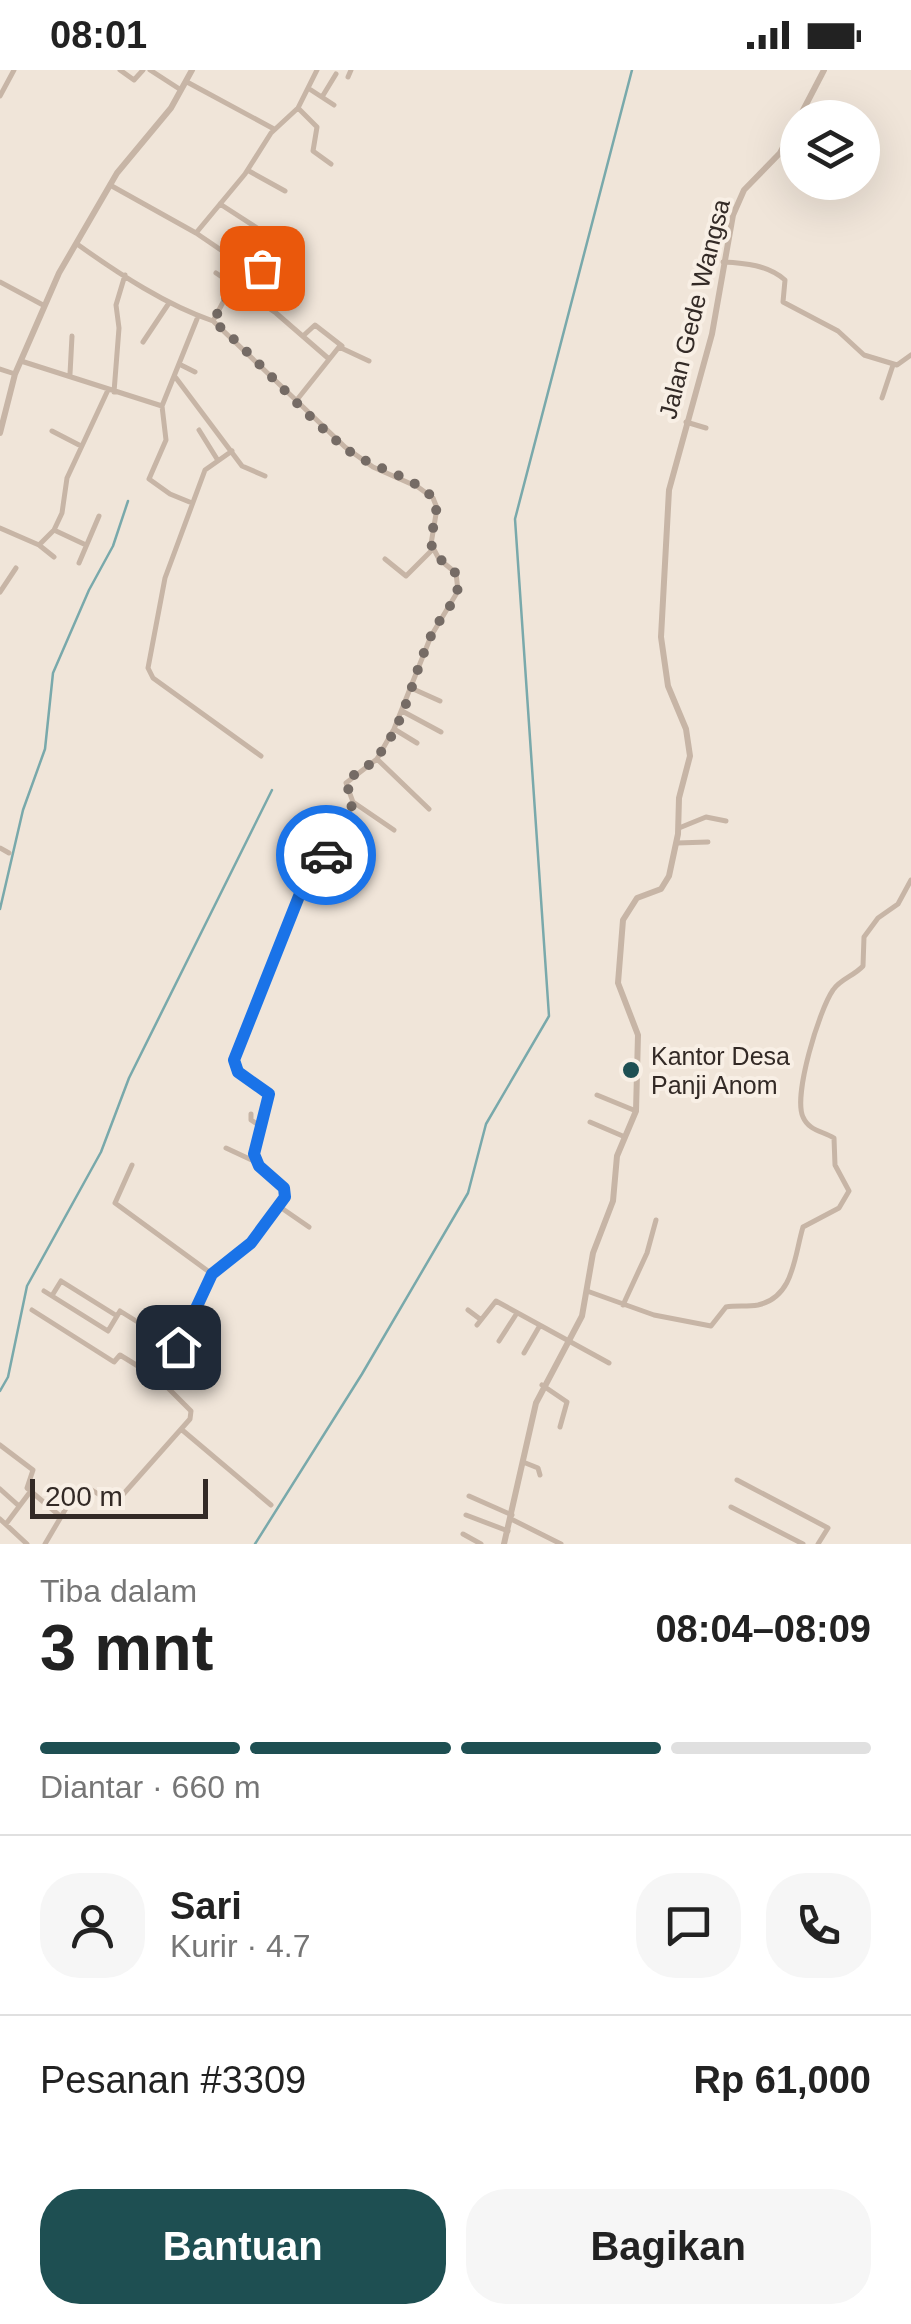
<!DOCTYPE html>
<html lang="id">
<head>
<meta charset="utf-8">
<style>
	:root { --surface:#fff; --page:#f6f6f6; --text:#222; --muted:#767676; --line:#e0e0e0; --accent:#1e4f52 }
	body { margin:0; font-family:Arial,sans-serif; background:var(--page); color:var(--text); height:100vh; display:flex; flex-direction:column; font-size:38px; white-space:nowrap }
	* { box-sizing:border-box; margin:0 }
	p { font-size:32px; color:var(--muted) }
	.icon { flex:none; width:55px; height:55px; fill:none; stroke:currentColor; stroke-width:2; stroke-linecap:round; stroke-linejoin:round }
	.map { position:relative; height:1474px; overflow:hidden }
	.details { display:flex; flex-direction:column; background:var(--surface); flex:1 }
	.details>* { flex:none }
	.tools { position:absolute; left:780px; top:30px; display:grid; gap:20px }
	.tools a { display:grid; place-items:center; width:100px; height:100px; border-radius:50%; background:var(--surface); box-shadow:0 10px 40px #0002; font-size:50px }
	.scale { position:absolute; left:30px; bottom:25px; width:178px; box-sizing:border-box; padding-left:10px; border:5px solid #332a26; border-top:0; font-size:28px; line-height:35px; white-space:nowrap; color:#332a26; -webkit-text-stroke:8px #f8efe5; paint-order:stroke }
	.pin { position:absolute; display:grid; place-items:center; width:85px; height:85px; color:#fff; margin:-42px; border-radius:20px; box-shadow:0 5px 15px #0006 }
	.courier { position:absolute; display:grid; place-items:center; width:100px; height:100px; margin:-50px; border:8px solid #1a73e8; border-radius:50%; background:#fff; color:#222; box-shadow:0 2px 12px #0007 }
	.summary em { font-style:normal; font-weight:700 }
	.summary div { display:flex; flex-direction:column-reverse }
	.summary { display:flex; align-items:center; justify-content:space-between; height:170px; padding:0 40px }
	h1 { font-size:65px; font-weight:700; line-height:75px }
	.bar { display:grid; grid-template-columns:repeat(4,1fr); gap:15px 10px; align-content:center; height:120px; padding:0 40px }
	.bar i { height:12px; border-radius:8px; background:var(--line) }
	.bar .selected { background:var(--accent) }
	.bar p { grid-column:span 4 }
	.line { display:flex; align-items:center; gap:25px; padding:0 40px; border-top:2px solid var(--line) }
	.line div { flex:1 }
	.round { display:grid; place-items:center; flex:none; width:105px; height:105px; border-radius:40px; background:var(--page) }
	.button { display:flex; gap:20px; margin-top:auto; padding:20px 40px }
	.button a { flex:1; height:115px; border-radius:40px; background:var(--accent); color:#fff; font-size:40px; font-weight:700; line-height:115px; text-align:center }
	.button a+a { background:var(--page); color:var(--text) }
	.status { display:flex; justify-content:space-between; align-items:center; height:70px; padding:0 50px; background:var(--surface); direction:ltr }
	.status svg { height:28px; fill:currentColor }
	.map>svg:first-child { display:block }
	.lines { fill:none; stroke-linecap:round; stroke-linejoin:round }
	.stream { stroke:#79a9ab; stroke-width:2.5 }
	.minor { stroke:#c7b5a6; stroke-width:5 }
	.tertiary { stroke:#c7b5a6; stroke-width:6 }
	.done { stroke:#756b65; stroke-width:10; stroke-dasharray:0 18 }
	.route { stroke:#1a73e8; stroke-width:12 }
	.poi-dot { fill:#1e4f52; stroke:#f8efe5; stroke-width:4 }
	.labels { text-anchor:middle; dominant-baseline:central; stroke-width:8; stroke-linejoin:round; paint-order:stroke }
	.street-label { font-size:25px; fill:#332a26; stroke:#f8efe5 }
	.poi-label { font-size:25px; fill:#332a26; stroke:#f8efe5; text-anchor:start }
</style>
</head>
<body>
<div class="status"><b>08:01</b><svg viewBox="0 0 49 12"><path d="M0 12V9h3v3zM5 12V6h3v6zM10 12V3h3v9zM15 12V0h3v12zM26 1h20v11H26zM47 4h2v5h-2z"/></svg></div>
<div class="map">
<svg width="911" height="1474" viewBox="0 0 911 1474">
	<rect width="100%" height="100%" fill="#f0e5d9"/>
	<g class="lines">
		<!-- stream -->
		<path class="stream" d="M 0,839 L 23,740 L 45,679 L 53,603 L 89,520 L 113,476 L 128,431
			M 0,1321 L 8,1307 L 27,1216 L 101,1082 L 129,1008 L 272,720
			M 255,1474 L 362,1304 L 468,1123 L 486,1054 L 549,946 L 515,449 L 632,0"/>
		<!-- minor -->
		<path class="minor" d="M 120,0 L 134,10 L 143,0
			M 150,0 L 181,20
			M 348,7 L 351,0
			M 187,12 L 274,59
			M 311,20 L 334,35
			M 0,26 L 14,0
			M 322,27 L 336,4
			M 298,38 L 317,57 L 313,81 L 331,94
			M 249,101 L 285,121
			M 110,115 L 196,163 L 243,195 L 213,251
			M 220,134 L 274,169
			M 709,157 L 727,168
			M 196,163 L 245,104 L 271,63 L 298,38 L 317,0
			M 723,192 C 745,193 768,195 785,210 L 783,232 L 838,261 L 864,285 L 897,295 L 911,285
			M 244,200 L 255,203 L 267,194 L 272,197
			M 216,203 L 276,243 L 329,289
			M 0,212 L 43,235
			M 303,266 L 315,255 L 342,276
			M 143,272 L 169,233
			M 21,291 L 162,336
			M 181,295 L 195,302
			M 0,299 L 15,304
			M 70,304 L 72,266
			M 176,308 L 242,396 L 265,406
			M 114,322 L 119,258 L 116,235 L 125,205
			M 882,328 L 893,295
			M 296,331 L 339,277 L 369,291
			M 686,352 L 706,358
			M 199,360 L 217,389
			M 52,361 L 81,376
			M 232,381 L 205,400 L 165,508 L 148,598 L 153,608 L 261,686
			M 192,433 L 170,424 L 149,409 L 166,370 L 162,336 L 197,249
			M 0,458 L 39,475 L 54,460 L 62,443 L 67,408 L 108,320
			M 54,460 L 86,475
			M 39,475 L 54,487
			M 385,489 L 406,506 L 433,479
			M 79,493 L 99,446
			M 0,522 L 16,498
			M 411,618 L 440,631
			M 402,641 L 441,662
			M 394,659 L 417,673
			M 377,689 L 429,739
			M 353,732 L 394,760
			M 679,758 L 706,747 L 726,751
			M 677,773 L 708,772
			M 0,778 L 9,783
			M 597,1025 L 636,1041
			M 251,1044 L 251,1050 L 260,1056
			M 590,1052 L 625,1067
			M 226,1078 L 256,1092
			M 132,1095 L 115,1133 L 212,1204
			M 280,1137 L 309,1157
			M 44,1221 L 108,1261 L 120,1241 L 178,1277
			M 587,1221 L 654,1245 L 711,1256 L 726,1237 C 736,1235 747,1237 758,1235 C 794,1227 794,1187 803,1157 L 839,1138 L 849,1121 L 835,1095 L 834,1068 C 823,1061 809,1061 803,1047 C 793,1026 819,940 833,920 C 840,909 854,906 863,896 L 864,867 L 878,848 L 898,834 L 911,810
			M 53,1224 L 61,1211 L 117,1246
			M 623,1235 L 647,1183 L 656,1150
			M 32,1240 L 114,1292 L 120,1285 L 159,1309
			M 468,1240 L 480,1249
			M 477,1255 L 496,1231 L 609,1293
			M 499,1271 L 517,1243
			M 143,1274 L 166,1295
			M 524,1283 L 539,1257
			M 542,1315 L 567,1332 L 560,1357
			M 181,1359 L 271,1435
			M 0,1375 L 33,1400 L 27,1418 L 60,1446
			M 523,1392 L 538,1398 L 540,1405
			M 737,1410 L 828,1458 L 818,1474
			M 0,1419 L 19,1436
			M 469,1426 L 512,1445
			M 731,1437 L 803,1474
			M 466,1445 L 508,1461
			M 0,1449 L 27,1474
			M 511,1449 L 561,1474
			M 6,1454 L 30,1422
			M 463,1464 L 481,1474
			M 45,1474 L 78,1418 L 87,1417 L 111,1432 L 119,1429 L 190,1349 L 191,1341 L 160,1310 L 212,1204 L 257,1167 L 285,1127 L 284,1118 L 259,1096 L 253,1084 L 269,1024 L 238,1002 L 236,985 L 307,806 L 341,767 L 353,732 L 346,713 L 377,689 L 394,659 L 431,566 L 458,521 L 456,503 L 439,489 L 431,474 L 437,438 L 433,428 L 418,417 L 373,397 L 345,377 L 213,251 C 166,235 119,204 77,174"/>
		<!-- tertiary -->
		<path class="tertiary" d="M 799,48 L 824,0
			M 0,363 L 15,304 L 59,203 L 117,103 L 171,38 L 192,0
			M 504,1474 L 536,1333 L 582,1246 L 593,1183 L 613,1131 L 617,1086 L 636,1041 L 638,965 L 618,913 L 623,850 L 637,828 L 661,819 L 669,806 L 678,764 L 679,728 L 690,686 L 686,659 L 668,616 L 661,567 L 669,420 L 712,264 L 733,145 L 744,120 L 780,83 L 798,50"/>
	</g>
	<g class="lines">
		<!-- done -->
		<path class="done" d="M 262,198 L 256,203 L 243,200 L 213,251 C 260,290 298,339 345,378 C 370,398 411,405 431,426 C 444,439 428,460 432,477 C 436,493 456,494 458,511 C 460,528 443,544 435,558 C 413,599 407,655 375,689 C 367,699 354,702 346,713 L 353,732 L 341,767 L 326,785"/>
		<!-- route -->
		<path class="route" d="M 178,1277 L 212,1204 L 251,1173 L 285,1127 L 284,1118 L 259,1096 L 254,1084 L 269,1024 L 238,1002 L 234,990 L 307,806 L 326,785"/>
	</g>
	<!-- markers -->
	<circle class="poi-dot" cx="631" cy="1000" r="10"/>
	<g class="labels">
		<!-- street labels -->
		<g class="street-label">
			<text transform="translate(694 239) rotate(-76)">Jalan Gede Wangsa</text>
		</g>
		<!-- poi labels -->
		<g class="poi-label">
			<text x="651" y="986">Kantor Desa<tspan x="651" dy="29">Panji Anom</tspan></text>
		</g>
	</g>
</svg>
<div class="tools">
<a><svg class="icon" aria-label="layers" viewBox="0 0 24 24"><path d="M12 4l9 5-9 5-9-5zM3 14l9 5 9-5"/></svg></a>
</div>
<div class="scale">200 m</div>
<div class="pin" style="left:262px;top:198px;background:#ea580c"><svg class="icon" aria-label="bag" viewBox="0 0 24 24"><path d="M5 8h14l-1 12H6zM9 8a3 3 0 0 1 6 0"/></svg></div>
<div class="pin" style="left:178px;top:1277px;background:#1f2937"><svg class="icon" aria-label="home" viewBox="0 0 24 24"><path d="M3 11l9-7 9 7M6 9v11h12V9"/></svg></div>
<div class="courier" style="left:326px;top:785px"><svg class="icon" aria-label="car" viewBox="0 0 24 24"><path d="M5 17H2v-5l4-1 3-4h7l3 4 3 1v5h-3M9 17h6M6 11h13"/><circle cx="7" cy="17" r="2"/><circle cx="17" cy="17" r="2"/></svg></div>
</div>
<section class="details">
<div class="summary"><div><h1>3 mnt</h1><p>Tiba dalam</p></div><em>08:04–08:09</em></div>
<div class="bar"><i class="selected"></i><i class="selected"></i><i class="selected"></i><i></i><p>Diantar · 660 m</p></div>
<div class="line" style="height:180px"><a class="round"><svg class="icon" aria-label="person" viewBox="0 0 24 24"><circle cx="12" cy="8" r="4"/><path d="M4 21q1-7 8-7t8 7"/></svg></a><div><b>Sari</b><p>Kurir · 4.7</p></div><a class="round"><svg class="icon" aria-label="chat" viewBox="0 0 24 24"><path d="M4 5h16v11H9l-5 4z"/></svg></a><a class="round"><svg class="icon" aria-label="phone" viewBox="0 0 24 24"><path d="M5 4h4l2 5-3 2q2 4 5 5l2-3 5 2v4C11 20 4 13 5 4z"/></svg></a></div>
<div class="line" style="height:130px"><div>Pesanan #3309</div><b>Rp 61,000</b></div>
<div class="button"><a>Bantuan</a><a>Bagikan</a></div>
</section>
</body>
</html>
